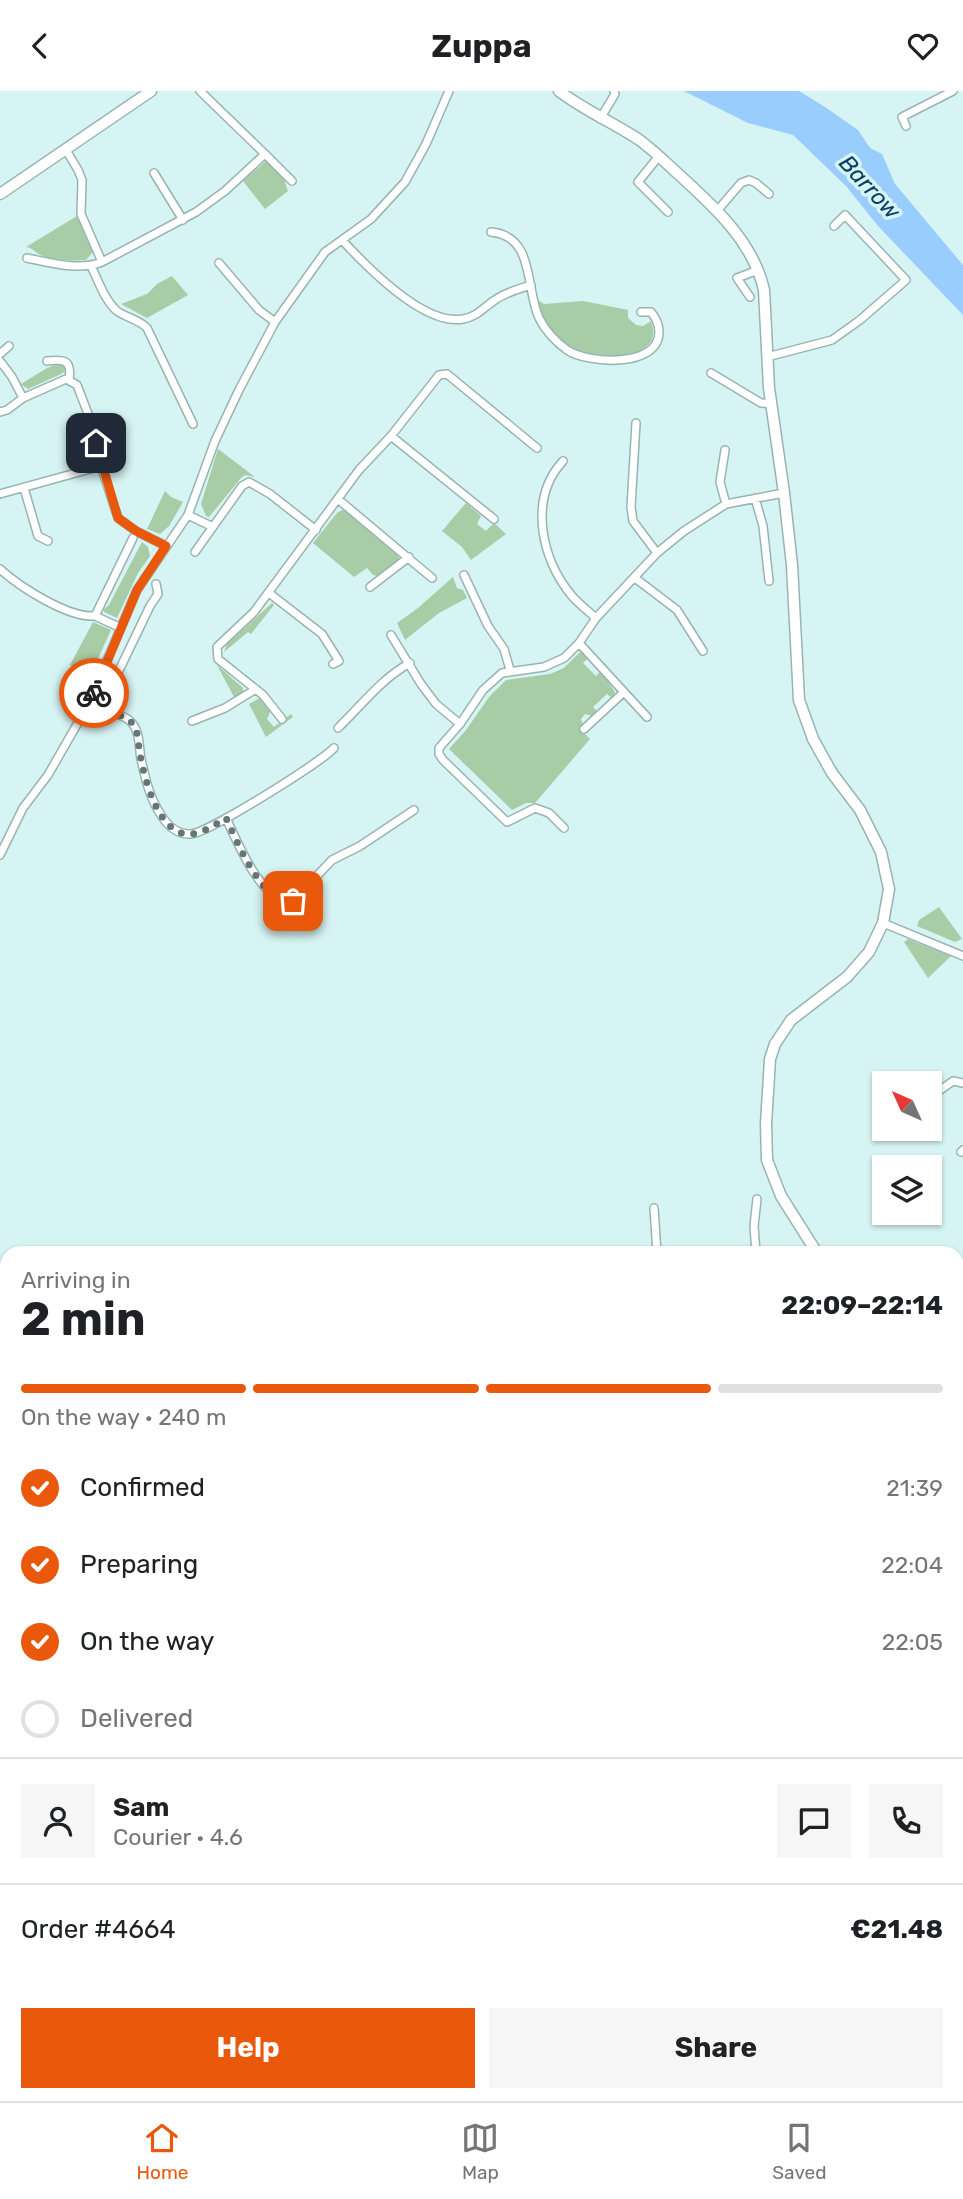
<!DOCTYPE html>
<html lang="en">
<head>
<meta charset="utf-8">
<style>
	:root { --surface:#fff; --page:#f6f6f6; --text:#202124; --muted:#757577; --line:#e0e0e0; --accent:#ea580c }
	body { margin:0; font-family:Rubik,sans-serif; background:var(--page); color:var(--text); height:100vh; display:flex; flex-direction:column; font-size:26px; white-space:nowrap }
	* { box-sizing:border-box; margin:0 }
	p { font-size:23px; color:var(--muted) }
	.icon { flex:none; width:38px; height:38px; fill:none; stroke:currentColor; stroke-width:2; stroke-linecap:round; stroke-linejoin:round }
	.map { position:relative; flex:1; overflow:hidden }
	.panel { position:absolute; left:0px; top:1155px; width:964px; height:856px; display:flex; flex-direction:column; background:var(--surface); border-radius:21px 21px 0 0; box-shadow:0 2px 5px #0004 }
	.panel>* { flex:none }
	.needle { width:46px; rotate:315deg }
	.tools { position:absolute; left:872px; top:980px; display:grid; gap:14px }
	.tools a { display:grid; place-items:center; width:70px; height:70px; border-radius:0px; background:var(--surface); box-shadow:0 2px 5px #0004; font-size:35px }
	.pin { position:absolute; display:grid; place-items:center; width:60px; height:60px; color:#fff; margin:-30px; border-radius:14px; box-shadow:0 4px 10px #0006 }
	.courier { position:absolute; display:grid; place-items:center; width:70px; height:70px; margin:-35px; border:5px solid #ea580c; border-radius:50%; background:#fff; color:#222; box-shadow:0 2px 9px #0007 }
	.overview em { font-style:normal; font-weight:700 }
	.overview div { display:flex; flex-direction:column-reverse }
	.overview { display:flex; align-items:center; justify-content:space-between; height:119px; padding:0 21px }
	h1 { font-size:46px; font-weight:700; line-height:52px }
	.bar { display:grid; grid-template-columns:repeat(4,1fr); gap:10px 7px; align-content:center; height:84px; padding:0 21px }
	.bar i { height:9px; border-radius:5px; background:var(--line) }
	.bar .on { background:var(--accent) }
	.bar p { grid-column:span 4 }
	.line { display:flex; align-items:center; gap:18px; padding:0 21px; border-top:2px solid var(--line) }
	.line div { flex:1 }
	.round { display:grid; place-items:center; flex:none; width:74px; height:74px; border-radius:0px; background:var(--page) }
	ol { padding:0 21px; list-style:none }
	li { display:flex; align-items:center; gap:21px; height:77px }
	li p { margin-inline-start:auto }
	li .icon { padding:7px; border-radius:50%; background:var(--accent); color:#fff; stroke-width:4 }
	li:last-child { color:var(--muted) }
	li i { width:38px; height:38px; border:4px solid var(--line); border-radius:50% }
	.action { display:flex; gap:14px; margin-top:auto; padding:14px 21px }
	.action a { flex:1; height:80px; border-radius:0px; background:var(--accent); color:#fff; font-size:28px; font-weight:700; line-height:80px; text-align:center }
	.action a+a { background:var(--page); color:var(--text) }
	header { display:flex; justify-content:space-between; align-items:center; height:91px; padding:0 21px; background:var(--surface); font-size:32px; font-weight:700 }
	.tabs { display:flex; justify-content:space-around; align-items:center; height:98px; border-top:2px solid var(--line); background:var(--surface); font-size:19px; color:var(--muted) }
	.tabs a { display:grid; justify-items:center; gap:4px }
	.tabs .on { color:var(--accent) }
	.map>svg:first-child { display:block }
	.green { fill:#a8cca5 }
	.water { fill:#98cdfd }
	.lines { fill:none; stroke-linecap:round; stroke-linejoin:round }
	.street-casing { stroke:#97b4b3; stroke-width:10 }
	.secondary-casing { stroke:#97b4b3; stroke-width:13 }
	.street { stroke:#fff; stroke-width:7 }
	.secondary { stroke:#fff; stroke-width:10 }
	.done { stroke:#647675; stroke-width:7; stroke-dasharray:0 12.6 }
	.route { stroke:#ea580c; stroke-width:9 }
	.labels { text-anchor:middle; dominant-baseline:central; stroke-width:7; stroke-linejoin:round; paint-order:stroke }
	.water-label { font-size:23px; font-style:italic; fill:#0a3e64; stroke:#d6f4f3 }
</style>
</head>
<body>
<header><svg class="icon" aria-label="back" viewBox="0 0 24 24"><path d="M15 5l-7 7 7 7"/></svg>Zuppa<svg class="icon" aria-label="heart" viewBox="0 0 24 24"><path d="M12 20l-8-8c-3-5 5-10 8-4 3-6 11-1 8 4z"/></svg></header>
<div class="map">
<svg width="963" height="2010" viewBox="0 0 963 2010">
	<rect width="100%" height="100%" fill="#d6f4f3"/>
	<!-- green -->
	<path class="green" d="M 266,70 L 284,88 L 288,100 L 265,118 L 243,90 Z
		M 77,125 L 93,161 L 86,169 C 72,170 53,170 40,164 C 35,161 33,157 26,156 Z
		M 172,185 L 188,204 L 147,227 L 121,213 L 147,203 L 157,193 Z
		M 536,208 L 544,213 L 583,210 L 628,219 L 628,227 L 636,234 L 643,235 L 651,230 C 668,273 587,269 565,253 C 549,242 543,225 536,208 Z
		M 59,273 L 64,275 L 66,279 L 61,283 L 28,298 L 21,293 L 47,277 Z
		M 218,358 L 255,386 L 245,384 L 241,387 L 209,426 L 206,425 L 201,413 Z
		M 165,400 L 171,406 L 183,411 L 169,435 L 160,443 L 147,438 Z
		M 466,412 L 481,425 L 477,433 L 486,440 L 494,432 L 506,443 L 471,469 L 462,456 L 442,440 Z
		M 344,418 L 396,461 L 399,467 L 398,472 L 378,485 L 373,484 L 367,477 L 354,486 L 313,452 L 337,422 Z
		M 142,451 L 148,456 L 150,465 L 138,482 L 117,527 L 104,521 L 104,518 L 109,514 Z
		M 453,486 L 457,497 L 463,499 L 467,507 L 439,522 L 405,549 L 397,532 L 418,517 Z
		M 272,512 L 274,514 L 251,543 L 248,541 L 224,561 L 227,553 Z
		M 93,531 L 111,539 L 90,585 L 70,574 Z
		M 580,561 L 588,567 L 583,572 L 596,585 L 601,580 L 615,601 L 612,607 L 607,603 L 593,616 L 598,621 L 592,625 L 585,623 L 581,628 L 583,634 L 580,638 L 590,648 L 535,712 L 526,712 L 512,719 L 449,658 L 466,639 L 489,606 L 506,589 L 550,583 L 564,577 Z
		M 217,574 L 242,596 L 244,601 L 234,606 Z
		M 260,607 L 271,619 L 267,628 L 274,636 L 291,623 L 293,626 L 266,646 L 249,613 Z
		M 939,816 L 962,848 L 955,851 L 917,835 L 919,829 Z
		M 908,848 L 951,865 L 928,887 L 904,851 Z
		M 0,1202 L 7,1211 L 7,1575 L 0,1584 Z"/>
	<!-- water -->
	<path class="water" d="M 684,0 L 799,0 L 825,16 L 858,39 L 870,57 L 882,63 L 895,93 L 963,174 L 963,224 L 878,135 L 846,95 L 793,44 L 748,32 Z"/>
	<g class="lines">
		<defs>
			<path id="street" d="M 600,28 L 615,3 L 614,0
				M 906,35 L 902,26 L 953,0
				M 66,59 L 78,79 L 82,89 L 81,123 L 102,171 L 196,121 L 225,100 L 265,63 L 200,0
				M 265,63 L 292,90
				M 659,65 L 638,91 L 668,121
				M 154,82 L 183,129
				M 717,120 L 741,92 L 749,89 L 756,92 L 769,103
				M 491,141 C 535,145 525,196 539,227 C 545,239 556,251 567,259 C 588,273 659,277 659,241 C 659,233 656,227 651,221 L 641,221
				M 342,149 C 366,175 424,235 463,228 C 477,226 484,216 495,209 C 506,201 519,198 531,194
				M 27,167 C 52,172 78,180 102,171
				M 219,172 L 259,219 L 275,231
				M 91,175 C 98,189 105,210 117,220 C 127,227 138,228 147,237 L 193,333
				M 750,206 L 737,187 L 758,179
				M 0,263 L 9,255
				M 767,266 L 832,249 L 860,229 L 906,189 L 845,124 L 834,135
				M 0,270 L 12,286 L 23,307
				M 47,270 C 65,268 72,269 69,289
				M 711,282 L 761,312 L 771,313
				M 0,321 L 7,319 L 23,307 L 66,288 L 77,294 L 90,328 L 101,375 L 118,427 L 136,440 L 166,455
				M 636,332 L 631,416 L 633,430 L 657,462
				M 391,345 L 494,428
				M 725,359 L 720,391 L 726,413
				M 563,370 C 528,408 541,468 572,505 C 579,513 588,520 596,527
				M 24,397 L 38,445 L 48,450
				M 0,403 L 101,375
				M 755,407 L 763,435 L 769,490
				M 339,409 L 432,487
				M 188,424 L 213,436
				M 195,461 L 242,395 L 249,391 L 270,403 L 316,439
				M 0,478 C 20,496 68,527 95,525 L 133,447
				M 464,484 L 488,535 L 504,558 L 510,579
				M 635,487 L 677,519 L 703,560
				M 370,496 L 409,466
				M 269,502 L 322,543 L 339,570 L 333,573
				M 95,525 L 121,537
				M 391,544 L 421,593 L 436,613 L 460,633
				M 579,552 L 647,626
				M 87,616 C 100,621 123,621 132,632 C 140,641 139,657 141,668 C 145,686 149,704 158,719 C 165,732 176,744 191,743 C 208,742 320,672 334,657
				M 112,623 L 111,599 L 114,590 L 150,515 L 158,503 L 156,493
				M 282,628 L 263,604 L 218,568 L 217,556 L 254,521 L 359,379 L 391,345 L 439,284 L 447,283 L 537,357
				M 192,630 L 225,617 L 256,598
				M 338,637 C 361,615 382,587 410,572
				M 584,638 L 624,601
				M 226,727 C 237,750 262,814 293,810 L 332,769 L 360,755 L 414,719
				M 564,737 L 549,722 L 535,717 L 507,731 L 443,669 L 439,663 L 439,657 L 460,633 L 483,599 L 502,582 L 544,576 L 564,567 L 579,552 L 596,527 L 657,462 L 684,440 L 726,413 L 784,402
				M 0,764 L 23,717 L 48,684 L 87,616 L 137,499 L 188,424 L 215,350 L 239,299 L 275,231 L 325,161 L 371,128 L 405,91 L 426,53 L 449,0
				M 883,832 L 963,865
				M 929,1007 L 953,990 L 963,992
				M 961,1061 L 963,1059
				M 654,1117 L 657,1162
				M 756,1162 L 754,1135 L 757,1108
				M 342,2010 L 343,2004"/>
			<path id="secondary" d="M 559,0 C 584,19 612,31 638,48 C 651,57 663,69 675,80 C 711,113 753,149 764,199 L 769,297 L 784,402 L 792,474 L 799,609 L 813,648 L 832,682 L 860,719 L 881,761 L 889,798 L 883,832 L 869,861 L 847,886 L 791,929 L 775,953 L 770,968 L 766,1033 L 767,1069 L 781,1105 L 817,1162
				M 0,103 L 151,0
				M 957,1369 L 963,1379"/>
		</defs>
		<!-- street casing -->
		<use href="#street" class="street-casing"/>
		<!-- secondary casing -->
		<use href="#secondary" class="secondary-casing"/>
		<!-- street -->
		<use href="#street" class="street"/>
		<!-- secondary -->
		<use href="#secondary" class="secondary"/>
	</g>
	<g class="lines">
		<!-- done -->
		<path class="done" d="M 94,602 L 87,616 C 100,621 123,621 132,632 C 139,640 138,654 140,663 C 144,687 159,747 192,743 C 203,742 216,733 226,727 C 237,750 262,814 293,810"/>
		<!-- route -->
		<path class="route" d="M 94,602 L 137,499 L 166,455 L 136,440 L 118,427 L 96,352"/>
	</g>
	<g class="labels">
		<!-- water labels -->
		<g class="water-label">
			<text transform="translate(870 96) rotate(47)">Barrow</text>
		</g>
	</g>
</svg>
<div class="tools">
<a><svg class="needle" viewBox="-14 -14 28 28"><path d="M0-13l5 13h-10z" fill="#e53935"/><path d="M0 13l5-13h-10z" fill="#757577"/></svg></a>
<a><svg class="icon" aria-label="layers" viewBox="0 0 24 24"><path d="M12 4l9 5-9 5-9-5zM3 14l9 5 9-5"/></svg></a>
</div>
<div class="pin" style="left:293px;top:810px;background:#ea580c"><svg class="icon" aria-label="bag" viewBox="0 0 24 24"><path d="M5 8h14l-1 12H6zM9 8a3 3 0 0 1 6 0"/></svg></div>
<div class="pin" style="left:96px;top:352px;background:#1f2937"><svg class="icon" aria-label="home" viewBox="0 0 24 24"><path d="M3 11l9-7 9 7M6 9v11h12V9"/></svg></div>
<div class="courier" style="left:94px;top:602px"><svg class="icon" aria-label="bike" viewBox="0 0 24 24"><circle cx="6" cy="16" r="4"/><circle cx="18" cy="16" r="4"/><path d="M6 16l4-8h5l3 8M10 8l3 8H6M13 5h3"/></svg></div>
<section class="panel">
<div class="overview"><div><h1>2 min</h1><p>Arriving in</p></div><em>22:09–22:14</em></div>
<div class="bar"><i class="on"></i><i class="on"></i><i class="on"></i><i></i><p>On the way · 240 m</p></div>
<ol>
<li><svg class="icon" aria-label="check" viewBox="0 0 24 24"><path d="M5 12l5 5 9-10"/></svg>Confirmed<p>21:39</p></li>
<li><svg class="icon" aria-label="check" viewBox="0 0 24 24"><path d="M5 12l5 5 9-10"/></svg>Preparing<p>22:04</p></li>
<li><svg class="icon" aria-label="check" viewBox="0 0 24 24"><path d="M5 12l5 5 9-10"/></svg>On the way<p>22:05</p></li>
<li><i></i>Delivered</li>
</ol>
<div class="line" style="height:126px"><a class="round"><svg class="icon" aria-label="person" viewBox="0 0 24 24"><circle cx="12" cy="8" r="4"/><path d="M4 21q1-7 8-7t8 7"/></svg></a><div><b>Sam</b><p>Courier · 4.6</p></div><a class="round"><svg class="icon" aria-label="chat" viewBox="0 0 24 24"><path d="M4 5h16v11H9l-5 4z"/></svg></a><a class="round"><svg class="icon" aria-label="phone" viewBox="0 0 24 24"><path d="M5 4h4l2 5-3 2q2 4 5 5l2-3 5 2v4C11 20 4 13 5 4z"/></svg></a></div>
<div class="line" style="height:91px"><div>Order #4664</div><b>€21.48</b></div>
<div class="action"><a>Help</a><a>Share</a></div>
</section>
</div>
<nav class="tabs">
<a class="on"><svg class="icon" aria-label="home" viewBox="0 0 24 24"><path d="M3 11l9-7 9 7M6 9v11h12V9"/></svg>Home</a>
<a><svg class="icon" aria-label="map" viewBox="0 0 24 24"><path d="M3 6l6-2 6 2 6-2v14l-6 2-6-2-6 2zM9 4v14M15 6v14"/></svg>Map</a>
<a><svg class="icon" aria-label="saved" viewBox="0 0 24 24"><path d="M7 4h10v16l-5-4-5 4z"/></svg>Saved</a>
</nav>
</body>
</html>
